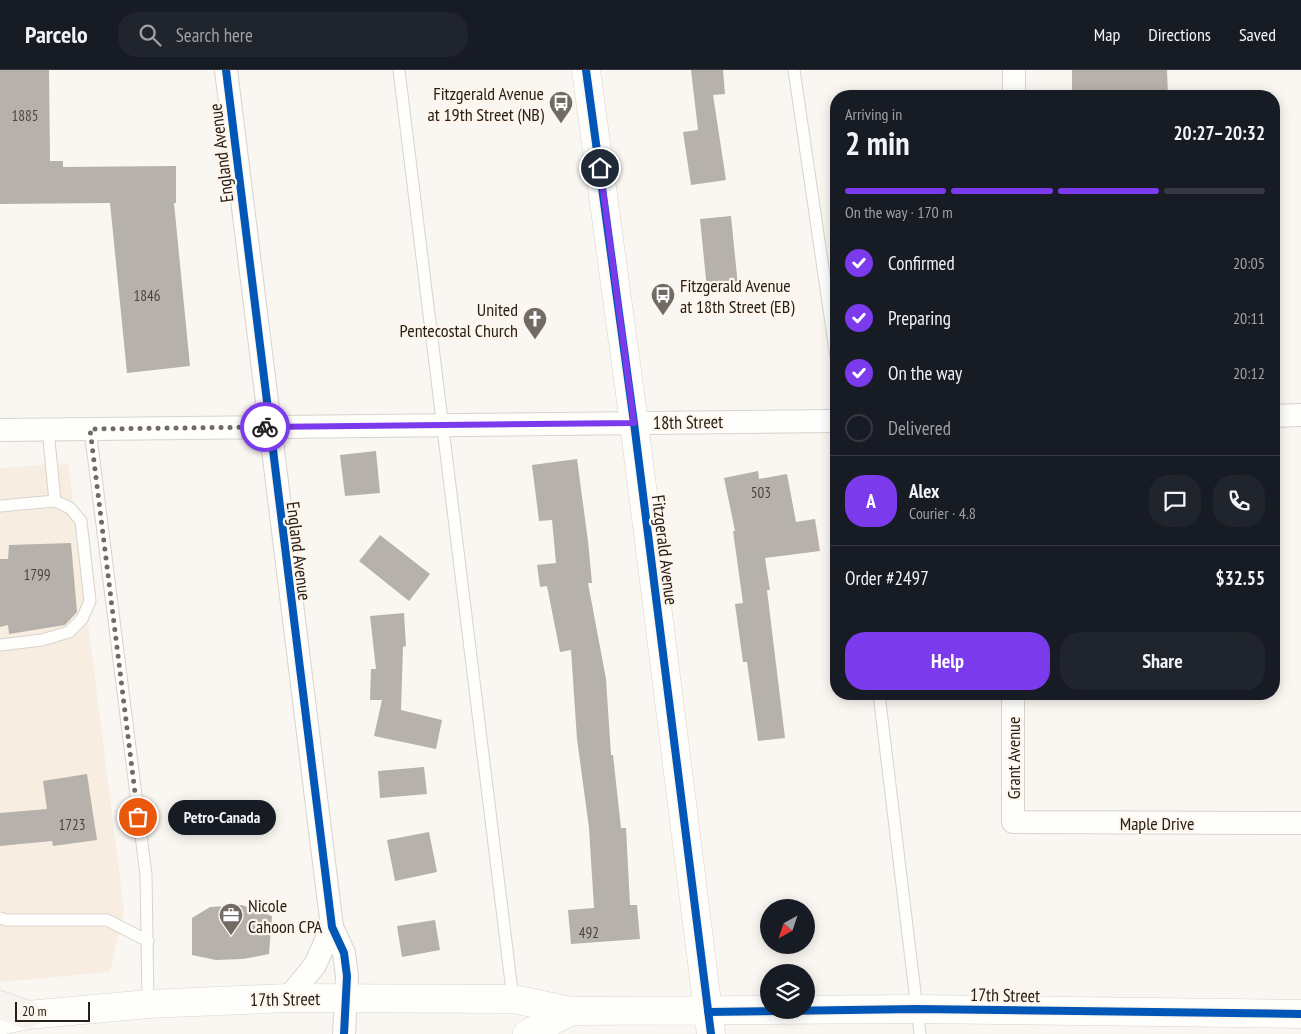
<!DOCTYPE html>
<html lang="en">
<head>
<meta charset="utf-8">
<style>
	:root { --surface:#171b24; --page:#20242c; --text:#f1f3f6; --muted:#9ea1a6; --line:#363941; --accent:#7c3aed }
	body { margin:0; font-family:"PT Sans Narrow",sans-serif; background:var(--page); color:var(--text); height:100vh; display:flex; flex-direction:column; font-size:19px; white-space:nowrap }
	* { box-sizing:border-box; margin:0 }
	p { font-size:16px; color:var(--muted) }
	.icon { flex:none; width:28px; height:28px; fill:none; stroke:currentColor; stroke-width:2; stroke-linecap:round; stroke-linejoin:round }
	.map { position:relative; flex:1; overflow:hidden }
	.side { position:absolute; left:830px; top:20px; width:450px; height:610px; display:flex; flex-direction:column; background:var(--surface); border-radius:20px; box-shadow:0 2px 12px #0003 }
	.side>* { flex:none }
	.needle { width:32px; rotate:220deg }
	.tools { position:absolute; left:760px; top:829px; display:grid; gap:10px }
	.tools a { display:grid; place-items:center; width:55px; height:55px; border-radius:50%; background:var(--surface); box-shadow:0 2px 12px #0003; font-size:25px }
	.scale { position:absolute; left:15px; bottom:12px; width:75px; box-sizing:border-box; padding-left:5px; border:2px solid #272018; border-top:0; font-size:14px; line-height:18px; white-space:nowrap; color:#272018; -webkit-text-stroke:4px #fef6ed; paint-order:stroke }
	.pin { position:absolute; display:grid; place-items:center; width:42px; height:42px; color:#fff; margin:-21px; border:2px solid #fff; border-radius:50%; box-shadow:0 1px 5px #0007 }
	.courier { position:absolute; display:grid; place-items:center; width:50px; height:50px; margin:-25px; border:4px solid #7c3aed; border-radius:50%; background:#fff; color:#222; box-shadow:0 1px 6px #0007 }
	.bubble { position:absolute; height:35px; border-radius:18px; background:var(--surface); box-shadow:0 2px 12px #0003; font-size:16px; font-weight:800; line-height:35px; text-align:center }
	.summary em { font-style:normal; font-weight:800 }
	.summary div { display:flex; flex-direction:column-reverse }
	.summary { display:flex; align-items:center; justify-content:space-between; height:85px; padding:0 15px }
	h1 { font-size:32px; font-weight:800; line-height:38px }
	.bar { display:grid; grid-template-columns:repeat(4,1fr); gap:8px 5px; align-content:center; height:60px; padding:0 15px }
	.bar i { height:6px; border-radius:4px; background:var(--line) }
	.bar .selected { background:var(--accent) }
	.bar p { grid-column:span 4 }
	.line { display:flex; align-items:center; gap:12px; padding:0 15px; border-top:1px solid var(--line) }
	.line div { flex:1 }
	.round { display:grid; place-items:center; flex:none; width:52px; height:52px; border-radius:20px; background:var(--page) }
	ol { padding:0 15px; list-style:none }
	li { display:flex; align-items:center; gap:15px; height:55px }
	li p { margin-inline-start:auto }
	li .icon { padding:5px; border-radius:50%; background:var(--accent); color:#fff; stroke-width:4 }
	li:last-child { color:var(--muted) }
	li i { width:28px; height:28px; border:2px solid var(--line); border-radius:50% }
	.button { display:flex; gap:10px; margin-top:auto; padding:10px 15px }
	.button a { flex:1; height:58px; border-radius:20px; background:var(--accent); color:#fff; font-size:20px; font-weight:800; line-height:58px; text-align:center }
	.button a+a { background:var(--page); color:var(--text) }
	header { display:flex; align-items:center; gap:30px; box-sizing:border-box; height:70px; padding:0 25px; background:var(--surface); border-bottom:1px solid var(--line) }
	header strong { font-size:24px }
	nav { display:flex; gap:28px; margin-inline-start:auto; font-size:18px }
	.search { width:350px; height:45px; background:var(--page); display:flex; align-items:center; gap:12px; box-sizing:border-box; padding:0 18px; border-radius:20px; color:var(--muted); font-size:19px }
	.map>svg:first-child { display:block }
	.built { fill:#f7eee1 }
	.building { fill:#b7b1ab }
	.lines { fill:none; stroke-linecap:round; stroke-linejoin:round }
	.service-casing { stroke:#d8d3cc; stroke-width:13 }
	.minor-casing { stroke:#d8d3cc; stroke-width:24 }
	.tertiary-casing { stroke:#d8d3cc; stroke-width:29 }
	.primary-casing { stroke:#d6d4d0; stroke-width:29 }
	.service { stroke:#fefefd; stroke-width:11 }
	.minor { stroke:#fefefd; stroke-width:22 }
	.tertiary { stroke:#fefefd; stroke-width:28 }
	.primary { stroke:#f7f3ef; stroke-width:28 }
	.cycleway-casing { stroke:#fef6ed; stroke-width:11 }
	.cycleway { stroke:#0057b8; stroke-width:8 }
	.done { stroke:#716b64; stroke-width:5; stroke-dasharray:0 9 }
	.route { stroke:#7c3aed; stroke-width:6 }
	.labels { text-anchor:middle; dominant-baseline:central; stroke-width:4.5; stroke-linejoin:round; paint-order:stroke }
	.number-label { font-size:15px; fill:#4b443d }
	.poi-label { font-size:18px; fill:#272018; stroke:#fef6ed; text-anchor:end }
	.street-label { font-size:18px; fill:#272018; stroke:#fef6ed }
</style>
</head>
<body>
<header>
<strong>Parcelo</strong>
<div class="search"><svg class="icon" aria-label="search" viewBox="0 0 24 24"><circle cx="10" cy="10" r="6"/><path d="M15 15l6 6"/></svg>Search here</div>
<nav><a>Map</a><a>Directions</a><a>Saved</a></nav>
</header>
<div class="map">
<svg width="1301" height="964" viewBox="0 0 1301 964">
	<rect width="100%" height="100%" fill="#faf6f1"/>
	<!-- built -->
	<path class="built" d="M 68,393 L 124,841 L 110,902 L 0,912 L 0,398 Z"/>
	<!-- building -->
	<path class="building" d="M 0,0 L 49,0 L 50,91 L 63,91 L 63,97 L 176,96 L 176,133 L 174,133 L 190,296 L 127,303 L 110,133 L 0,134 Z
		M 691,0 L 723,0 L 725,24 L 713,25 L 726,110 L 691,115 L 683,62 L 698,60 Z
		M 1072,0 L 1167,0 L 1168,26 L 1072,26 Z
		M 731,146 L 738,216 L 707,219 L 700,149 Z
		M 376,381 L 380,423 L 345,426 L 340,385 Z
		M 577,389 L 588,471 L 592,513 L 588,513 L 606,609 L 611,685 L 613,685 L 621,758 L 626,758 L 630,835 L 637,835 L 640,869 L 571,874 L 568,840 L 594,838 L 589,758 L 577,669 L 571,580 L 560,582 L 547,516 L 540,517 L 537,495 L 556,493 L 552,450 L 539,451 L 532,395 Z
		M 758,401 L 759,409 L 787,404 L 796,452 L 815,449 L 820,481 L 765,488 L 770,520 L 767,520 L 785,668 L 758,671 L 747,592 L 743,592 L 735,534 L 743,533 L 733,461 L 735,461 L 724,408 Z
		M 380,465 L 430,504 L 409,531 L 359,491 Z
		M 71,473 L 77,542 L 65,555 L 9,564 L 8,555 L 0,557 L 0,489 L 8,489 L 9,475 Z
		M 404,543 L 406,576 L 403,577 L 401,640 L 442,650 L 436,679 L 374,666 L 382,630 L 370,630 L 371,599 L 376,599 L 370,546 Z
		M 424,697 L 427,724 L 380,728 L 378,701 Z
		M 87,704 L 97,770 L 53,776 L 52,771 L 0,776 L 0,743 L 47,739 L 43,711 Z
		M 429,762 L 437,802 L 395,811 L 387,770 Z
		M 242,835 L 272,846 L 269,884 L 243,889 L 216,890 L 192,885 L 192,848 L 210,837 Z
		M 435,850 L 440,880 L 402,887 L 397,856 Z"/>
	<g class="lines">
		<defs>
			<path id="service" d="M 399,0 L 513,929
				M 794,0 L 836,287
				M 90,359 L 146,805 L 148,934
				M 0,436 L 55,431 L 48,360
				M 0,575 L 42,570 L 69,562 L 82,549 L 90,531 L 81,451 L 70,438 L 55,431
				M 879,624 L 920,964
				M 0,848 L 6,850 L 107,850 L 148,871"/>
			<path id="minor" d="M 226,0 L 332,857 L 344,883 L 347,906 L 344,964
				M 1014,26 L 1014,0
				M 1274,346 L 1301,345
				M 0,360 L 836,351
				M 1013,624 L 1013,752 L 1301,753
				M 288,928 L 315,895 L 332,857"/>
			<path id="tertiary" d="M 586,0 L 634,353 L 711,964
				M 0,951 L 28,945 L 148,934 L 288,928 L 513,929 L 571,941 L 917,939 L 1301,944
				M 527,964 L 571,941"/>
			<path id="primary" d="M 0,935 L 28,945"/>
		</defs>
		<!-- service casing -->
		<use href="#service" class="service-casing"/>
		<!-- minor casing -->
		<use href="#minor" class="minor-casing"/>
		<!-- tertiary casing -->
		<use href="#tertiary" class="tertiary-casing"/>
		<!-- primary casing -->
		<use href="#primary" class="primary-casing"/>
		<!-- service -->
		<use href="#service" class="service"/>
		<!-- minor -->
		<use href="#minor" class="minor"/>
		<!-- tertiary -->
		<use href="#tertiary" class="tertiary"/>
		<!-- primary -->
		<use href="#primary" class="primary"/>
		<defs>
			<path id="cycleway" d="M 226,0 L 332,857 L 344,883 L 347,906 L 344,964
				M 586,0 L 634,353 L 711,964
				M 708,942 L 917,939 L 1301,944"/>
		</defs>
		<!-- cycleway casing -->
		<use href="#cycleway" class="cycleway-casing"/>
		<!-- cycleway -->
		<use href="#cycleway" class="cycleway"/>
	</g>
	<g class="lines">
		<!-- done -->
		<path class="done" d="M 138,747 L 90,359 L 265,357"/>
		<!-- route -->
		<path class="route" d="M 265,357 L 634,353 L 600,98"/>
	</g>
	<!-- icons -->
	<defs>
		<symbol id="bus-pin" viewBox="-11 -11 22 30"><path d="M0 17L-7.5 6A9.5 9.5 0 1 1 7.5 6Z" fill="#716b64" stroke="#fef6ed"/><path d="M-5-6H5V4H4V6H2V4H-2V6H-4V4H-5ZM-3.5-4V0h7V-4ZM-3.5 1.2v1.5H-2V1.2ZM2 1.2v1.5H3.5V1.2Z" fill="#fff"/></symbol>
		<symbol id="church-pin" viewBox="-11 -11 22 30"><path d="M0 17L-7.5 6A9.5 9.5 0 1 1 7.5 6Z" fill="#716b64" stroke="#fef6ed"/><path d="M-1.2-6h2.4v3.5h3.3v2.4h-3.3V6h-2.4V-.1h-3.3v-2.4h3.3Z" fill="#fff"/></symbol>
		<symbol id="office-pin" viewBox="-11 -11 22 30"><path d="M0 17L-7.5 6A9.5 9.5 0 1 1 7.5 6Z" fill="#716b64" stroke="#fef6ed"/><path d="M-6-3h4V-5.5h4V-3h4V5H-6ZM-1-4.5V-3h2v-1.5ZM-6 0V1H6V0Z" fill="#fff"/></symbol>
	</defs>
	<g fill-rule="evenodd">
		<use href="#bus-pin" x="547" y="19" width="28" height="38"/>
		<use href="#bus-pin" x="649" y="211" width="28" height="38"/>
		<use href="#church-pin" x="521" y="235" width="28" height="38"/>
		<use href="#office-pin" x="217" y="831" width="28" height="38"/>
	</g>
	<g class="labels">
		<!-- number labels -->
		<g class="number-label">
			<text x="25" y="45">1885</text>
			<text x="147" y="225">1846</text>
			<text x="761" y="422">503</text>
			<text x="37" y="504">1799</text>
			<text x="72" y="754">1723</text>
			<text x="589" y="862">492</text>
		</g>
		<!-- poi labels -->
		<g class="poi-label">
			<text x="544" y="23">Fitzgerald Avenue<tspan x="544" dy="21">at 19th Street (NB)</tspan></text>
			<text x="680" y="215" text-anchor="start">Fitzgerald Avenue<tspan x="680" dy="21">at 18th Street (EB)</tspan></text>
			<text x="518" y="239">United<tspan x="518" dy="21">Pentecostal Church</tspan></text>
			<text x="248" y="835" text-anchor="start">Nicole<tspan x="248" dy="21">Cahoon CPA</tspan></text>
		</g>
		<!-- street labels -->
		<g class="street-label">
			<text transform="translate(221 83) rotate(-97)">England Avenue</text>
			<text transform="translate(688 352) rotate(-1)">18th Street</text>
			<text transform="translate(665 480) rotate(83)">Fitzgerald Avenue</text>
			<text transform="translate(299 481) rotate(83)">England Avenue</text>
			<text transform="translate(1013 688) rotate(-90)">Grant Avenue</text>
			<text x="1157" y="753">Maple Drive</text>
			<text transform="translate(1005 925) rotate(1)">17th Street</text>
			<text transform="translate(285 929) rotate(-1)">17th Street</text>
		</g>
	</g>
</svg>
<div class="tools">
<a><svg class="needle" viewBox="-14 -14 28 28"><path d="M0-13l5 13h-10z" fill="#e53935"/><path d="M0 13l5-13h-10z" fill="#9ea1a6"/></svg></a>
<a><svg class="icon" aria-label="layers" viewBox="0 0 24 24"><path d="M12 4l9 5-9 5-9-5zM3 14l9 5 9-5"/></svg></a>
</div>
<div class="scale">20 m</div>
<div class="pin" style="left:138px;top:747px;background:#ea580c"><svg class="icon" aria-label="bag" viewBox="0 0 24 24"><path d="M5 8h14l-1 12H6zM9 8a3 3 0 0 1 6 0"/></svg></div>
<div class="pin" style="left:600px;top:98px;background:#1f2937"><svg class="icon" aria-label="home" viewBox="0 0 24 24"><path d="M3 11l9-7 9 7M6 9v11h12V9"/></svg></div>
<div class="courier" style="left:265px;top:357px"><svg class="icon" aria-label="bike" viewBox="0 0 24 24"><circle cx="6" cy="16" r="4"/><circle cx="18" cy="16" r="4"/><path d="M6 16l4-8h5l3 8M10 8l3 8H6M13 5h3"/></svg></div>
<div class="bubble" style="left:168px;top:730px;width:108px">Petro-Canada</div>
<section class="side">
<div class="summary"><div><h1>2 min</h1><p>Arriving in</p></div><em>20:27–20:32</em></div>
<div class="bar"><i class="selected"></i><i class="selected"></i><i class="selected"></i><i></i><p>On the way · 170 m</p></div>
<ol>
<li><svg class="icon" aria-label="check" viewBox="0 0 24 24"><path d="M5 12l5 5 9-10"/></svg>Confirmed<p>20:05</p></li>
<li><svg class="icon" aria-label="check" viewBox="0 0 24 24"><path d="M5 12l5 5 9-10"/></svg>Preparing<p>20:11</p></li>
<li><svg class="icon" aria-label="check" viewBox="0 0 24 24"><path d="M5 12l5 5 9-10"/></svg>On the way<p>20:12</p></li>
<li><i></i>Delivered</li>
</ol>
<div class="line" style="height:90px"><b class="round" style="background:var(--accent);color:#fff">A</b><div><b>Alex</b><p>Courier · 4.8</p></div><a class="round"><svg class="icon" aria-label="chat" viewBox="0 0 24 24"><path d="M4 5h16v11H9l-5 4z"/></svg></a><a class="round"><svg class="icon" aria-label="phone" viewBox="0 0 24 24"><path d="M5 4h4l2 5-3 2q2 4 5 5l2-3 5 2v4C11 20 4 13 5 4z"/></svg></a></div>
<div class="line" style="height:65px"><div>Order #2497</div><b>$32.55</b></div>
<div class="button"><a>Help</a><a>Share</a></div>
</section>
</div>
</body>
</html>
